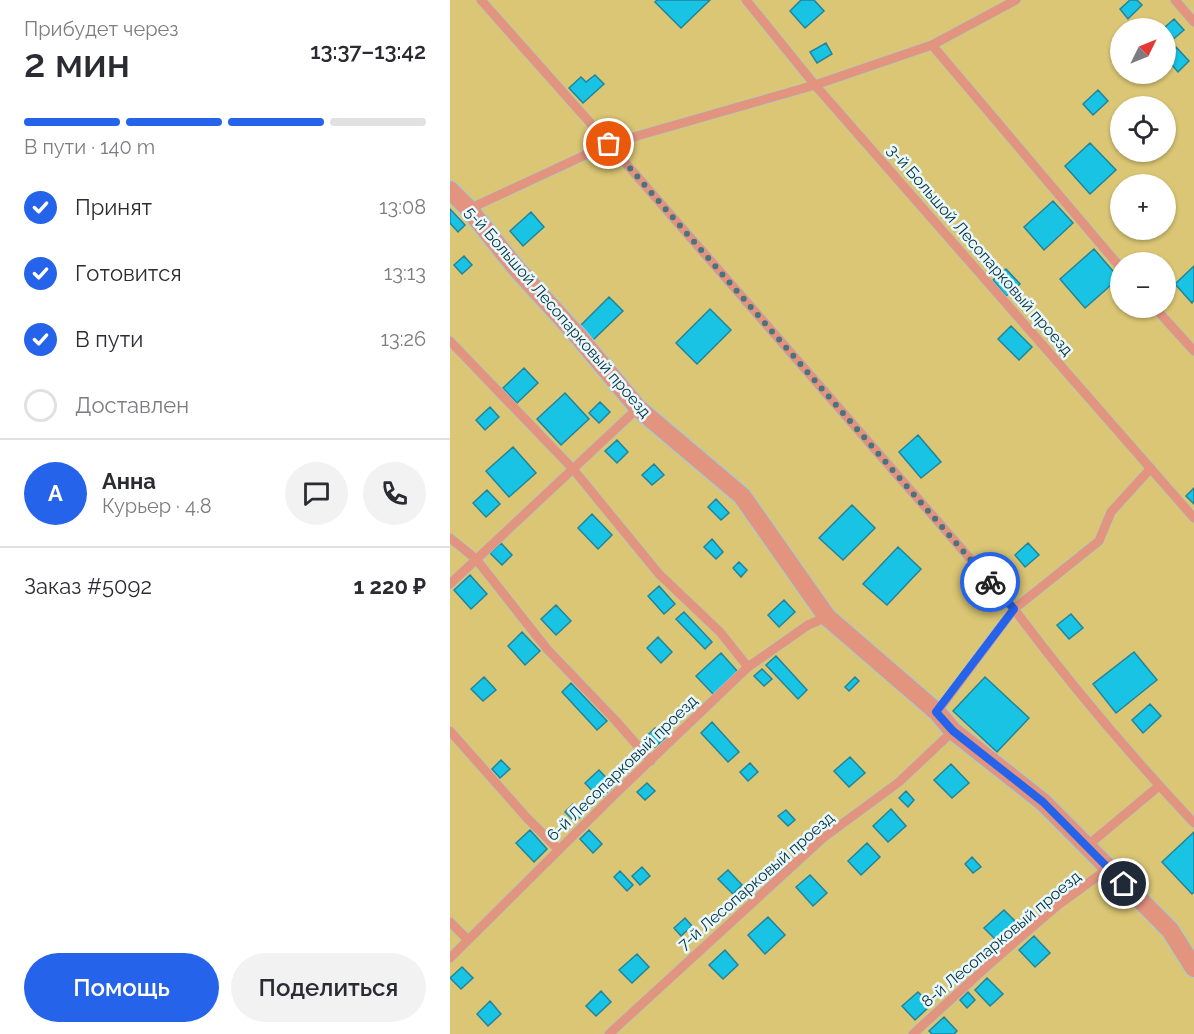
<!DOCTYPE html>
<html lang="ru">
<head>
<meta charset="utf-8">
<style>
	:root { --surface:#fff; --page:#f2f2f3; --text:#2b2b33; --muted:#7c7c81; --line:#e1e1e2; --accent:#2563eb }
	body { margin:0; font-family:Raleway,sans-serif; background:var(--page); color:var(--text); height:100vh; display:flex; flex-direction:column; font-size:22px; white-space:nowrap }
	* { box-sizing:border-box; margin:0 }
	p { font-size:20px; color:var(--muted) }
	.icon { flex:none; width:33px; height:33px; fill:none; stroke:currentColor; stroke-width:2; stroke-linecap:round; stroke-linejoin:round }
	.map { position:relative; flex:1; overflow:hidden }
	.details { display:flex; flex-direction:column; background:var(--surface); width:450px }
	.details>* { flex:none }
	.needle { width:39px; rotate:47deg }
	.fabs { position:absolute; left:660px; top:18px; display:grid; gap:12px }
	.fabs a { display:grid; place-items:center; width:66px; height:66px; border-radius:50%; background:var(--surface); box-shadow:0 2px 4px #0004; font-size:30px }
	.pin { position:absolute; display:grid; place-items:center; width:51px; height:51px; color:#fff; margin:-26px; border:3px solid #fff; border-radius:50%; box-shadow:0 2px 6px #0007 }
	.courier { position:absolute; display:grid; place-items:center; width:60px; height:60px; margin:-30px; border:4px solid #2563eb; border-radius:50%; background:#fff; color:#222; box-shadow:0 2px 8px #0007 }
	.overview em { font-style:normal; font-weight:600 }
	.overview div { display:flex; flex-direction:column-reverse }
	.overview { display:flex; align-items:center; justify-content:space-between; height:102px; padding:0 24px }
	h1 { font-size:39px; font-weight:600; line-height:45px }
	.bar { display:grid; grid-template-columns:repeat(4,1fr); gap:9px 6px; align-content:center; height:72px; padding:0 24px }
	.bar i { height:8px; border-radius:4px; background:var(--line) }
	.bar .current { background:var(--accent) }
	.bar p { grid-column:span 4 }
	.line { display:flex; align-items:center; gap:15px; padding:0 24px; border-top:2px solid var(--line) }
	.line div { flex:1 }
	.round { display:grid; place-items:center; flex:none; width:63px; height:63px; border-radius:32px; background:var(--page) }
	ol { padding:0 24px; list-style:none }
	li { display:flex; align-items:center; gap:18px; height:66px }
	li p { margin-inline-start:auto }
	li .icon { padding:6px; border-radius:50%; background:var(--accent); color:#fff; stroke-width:4 }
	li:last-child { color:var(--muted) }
	li i { width:33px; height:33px; border:3px solid var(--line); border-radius:50% }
	.action { display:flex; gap:12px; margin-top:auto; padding:12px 24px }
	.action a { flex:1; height:69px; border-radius:36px; background:var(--accent); color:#fff; font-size:24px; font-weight:600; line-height:69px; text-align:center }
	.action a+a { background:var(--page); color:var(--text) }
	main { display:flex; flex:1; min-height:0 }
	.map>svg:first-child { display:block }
	.green { fill:#dac674; fill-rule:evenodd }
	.building { fill:#18c3e4; stroke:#238499; stroke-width:1.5 }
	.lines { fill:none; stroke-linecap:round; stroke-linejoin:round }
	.service-casing { stroke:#9ecedb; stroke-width:10 }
	.minor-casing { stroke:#9ecedb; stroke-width:20 }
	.service { stroke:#e3947f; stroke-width:9 }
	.minor { stroke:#e3947f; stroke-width:18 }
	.done { stroke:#48747e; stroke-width:6; stroke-dasharray:0 10.8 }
	.route { stroke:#2563eb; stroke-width:8 }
	.labels { text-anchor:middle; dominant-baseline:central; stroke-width:5; stroke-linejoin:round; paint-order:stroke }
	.street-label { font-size:16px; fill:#083039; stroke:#e8f8fd }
</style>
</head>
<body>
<main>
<section class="details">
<div class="overview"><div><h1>2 мин</h1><p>Прибудет через</p></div><em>13:37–13:42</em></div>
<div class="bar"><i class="current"></i><i class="current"></i><i class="current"></i><i></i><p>В пути · 140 m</p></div>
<ol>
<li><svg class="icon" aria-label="check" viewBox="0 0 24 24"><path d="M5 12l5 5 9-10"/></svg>Принят<p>13:08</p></li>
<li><svg class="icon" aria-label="check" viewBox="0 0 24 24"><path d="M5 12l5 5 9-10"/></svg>Готовится<p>13:13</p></li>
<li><svg class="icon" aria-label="check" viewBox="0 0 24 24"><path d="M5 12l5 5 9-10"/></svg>В пути<p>13:26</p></li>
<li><i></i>Доставлен</li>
</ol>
<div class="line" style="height:108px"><b class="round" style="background:var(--accent);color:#fff">А</b><div><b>Анна</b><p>Курьер · 4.8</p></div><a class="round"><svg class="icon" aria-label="chat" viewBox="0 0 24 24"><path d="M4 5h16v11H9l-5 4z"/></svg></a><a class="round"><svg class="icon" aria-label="phone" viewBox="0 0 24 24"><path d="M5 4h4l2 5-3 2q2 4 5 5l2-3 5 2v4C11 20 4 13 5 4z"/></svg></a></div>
<div class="line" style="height:78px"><div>Заказ #5092</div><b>1 220 ₽</b></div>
<div class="action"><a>Помощь</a><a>Поделиться</a></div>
</section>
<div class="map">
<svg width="744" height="1034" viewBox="0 0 744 1034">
	<rect width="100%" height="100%" fill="#bff1ff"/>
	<!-- green -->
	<path class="green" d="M 0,0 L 744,0 L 744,1034 L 0,1034 ZM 670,28 L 716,28 L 716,74 L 670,74 ZM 670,106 L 716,106 L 716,152 L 670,152 ZM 670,184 L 716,184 L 716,230 L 670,230 ZM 670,262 L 716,262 L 716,308 L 670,308 Z"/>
	<!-- building -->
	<path class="building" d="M 207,0 L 260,0 L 231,28 L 205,2 Z
		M 351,0 L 364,0 L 374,11 L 355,28 L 340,11 Z
		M 680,0 L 687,0 L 692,5 L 678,19 L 670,9 Z
		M 724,19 L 734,30 L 720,42 L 716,37 L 716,28 L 714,28 Z
		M 376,43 L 382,54 L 367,63 L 360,52 Z
		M 726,47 L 739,61 L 728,72 L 716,58 Z
		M 145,75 L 154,84 L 133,103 L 119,88 L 131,77 L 136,82 Z
		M 648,90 L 658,101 L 643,115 L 633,104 Z
		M 640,143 L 666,170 L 640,194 L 615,166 Z
		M 603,201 L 623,223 L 594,250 L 574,227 Z
		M 0,209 L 15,225 L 8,232 L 0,223 Z
		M 81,212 L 94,227 L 73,246 L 60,231 Z
		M 644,249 L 669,278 L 635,308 L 610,279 Z
		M 14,256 L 22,265 L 12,274 L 4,265 Z
		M 744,266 L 744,300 L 742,303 L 725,284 Z
		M 556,269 L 570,284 L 556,296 L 543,280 Z
		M 159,297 L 173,311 L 143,340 L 130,326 Z
		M 260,309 L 281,330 L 247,364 L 226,343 Z
		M 561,326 L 582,347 L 569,360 L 548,339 Z
		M 74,368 L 88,383 L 67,403 L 53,388 Z
		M 115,393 L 139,419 L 111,445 L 87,419 Z
		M 150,402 L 160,412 L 149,423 L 139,413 Z
		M 40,407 L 49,417 L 35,430 L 26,420 Z
		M 468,435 L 491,462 L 471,478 L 449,452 Z
		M 167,440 L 178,452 L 167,463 L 155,451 Z
		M 63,447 L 86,473 L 59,497 L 36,471 Z
		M 204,464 L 214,475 L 202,485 L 192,475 Z
		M 744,488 L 744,504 L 736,496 Z
		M 37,490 L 50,504 L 36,517 L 23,503 Z
		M 266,499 L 279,513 L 271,520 L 258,507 Z
		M 402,505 L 425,528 L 393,560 L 369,538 Z
		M 142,514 L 162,535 L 148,549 L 128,528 Z
		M 262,539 L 273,552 L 266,559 L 254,547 Z
		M 51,543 L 62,555 L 52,565 L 40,553 Z
		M 578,543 L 589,555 L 575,567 L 565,555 Z
		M 448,547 L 471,569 L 437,605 L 413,584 Z
		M 289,562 L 297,570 L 291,577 L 283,568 Z
		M 20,575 L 37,594 L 21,609 L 4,590 Z
		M 209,586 L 225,604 L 214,614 L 198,596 Z
		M 334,600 L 345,612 L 329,627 L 318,615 Z
		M 106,605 L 121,621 L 106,635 L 91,619 Z
		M 234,612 L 262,642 L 255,649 L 226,619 Z
		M 621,614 L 633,628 L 619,639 L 607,625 Z
		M 72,632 L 90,651 L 75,665 L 58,646 Z
		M 208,637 L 222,652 L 211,663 L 197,648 Z
		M 684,652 L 707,680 L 666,713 L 643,684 Z
		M 271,653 L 288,672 L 264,695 L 246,676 Z
		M 326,656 L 357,690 L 348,699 L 316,665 Z
		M 312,669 L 322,679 L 314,686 L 304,676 Z
		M 34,677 L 46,690 L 33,701 L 21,689 Z
		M 405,677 L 409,681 L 399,691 L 395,687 Z
		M 535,677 L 579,718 L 547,752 L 503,711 Z
		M 121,683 L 157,721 L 147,730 L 112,692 Z
		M 700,704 L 711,716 L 693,733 L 682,720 Z
		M 262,722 L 289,752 L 278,762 L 251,733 Z
		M 205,728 L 215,738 L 205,747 L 196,737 Z
		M 400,757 L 415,773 L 399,787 L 384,771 Z
		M 51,760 L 60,769 L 50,778 L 42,769 Z
		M 300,763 L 308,772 L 298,781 L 290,772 Z
		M 501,764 L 519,783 L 502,798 L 484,780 Z
		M 149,770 L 164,786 L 150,799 L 135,783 Z
		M 197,783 L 205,791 L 195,800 L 187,792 Z
		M 456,791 L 464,800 L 458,807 L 449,798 Z
		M 123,804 L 133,814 L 125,822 L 115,812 Z
		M 441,809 L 456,826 L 438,842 L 423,826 Z
		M 336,810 L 345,820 L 338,826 L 328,816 Z
		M 80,830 L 97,849 L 84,862 L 66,843 Z
		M 139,830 L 152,844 L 143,853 L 130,839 Z
		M 744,832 L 744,892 L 742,894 L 712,862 Z
		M 417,843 L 430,857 L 411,875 L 398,861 Z
		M 522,857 L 531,867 L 523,873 L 515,864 Z
		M 192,867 L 200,876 L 190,885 L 182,876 Z
		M 278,870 L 292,885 L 283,894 L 268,879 Z
		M 170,871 L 183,885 L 177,891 L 164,877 Z
		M 360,875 L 377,893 L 363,906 L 346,887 Z
		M 554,910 L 567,923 L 547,941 L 534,928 Z
		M 318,917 L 335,935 L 315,954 L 298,935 Z
		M 235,918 L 242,926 L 231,936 L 224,928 Z
		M 584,936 L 600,953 L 585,967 L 569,950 Z
		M 275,950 L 288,965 L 273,979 L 259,965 Z
		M 187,954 L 199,967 L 182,983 L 169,970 Z
		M 12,967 L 23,978 L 11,989 L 0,978 Z
		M 537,978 L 553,994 L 540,1006 L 525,990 Z
		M 151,991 L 161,1002 L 146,1016 L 136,1006 Z
		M 468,992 L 481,1005 L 465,1020 L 452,1006 Z
		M 518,992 L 525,1000 L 517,1008 L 510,1000 Z
		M 40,1001 L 51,1014 L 38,1026 L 27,1014 Z
		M 494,1017 L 507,1031 L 504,1034 L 482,1034 L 479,1031 Z"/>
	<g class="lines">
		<defs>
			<path id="service" d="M 31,0 L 159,144 L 564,609 C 620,684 680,755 744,823
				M 296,0 L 365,85 L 744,518
				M 725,0 L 744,22
				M 482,45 L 670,267
				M 19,209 L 159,144 L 365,85 L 482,45 L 566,0
				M 705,308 L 744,351
				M 0,341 L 123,469 L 209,574 L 270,632 L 298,667
				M 0,538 L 26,559 L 97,649 L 166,721 L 201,761
				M 0,584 L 188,408
				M 487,712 L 564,609 L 649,541 L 661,512 L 701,468
				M 0,731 L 77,818 L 109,850
				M 637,846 L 709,786
				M 0,922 L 18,940
				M 0,958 L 164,795 L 298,667 L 358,625 L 377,617
				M 159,1034 L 373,838 L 449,782 L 503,731
				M 463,1034 L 543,961 L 608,905 L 659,868"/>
			<path id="minor" d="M 0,190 L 19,209 L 66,268 L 127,335 L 188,408 L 292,496 L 377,617 L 487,712 L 503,731 L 593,802 L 720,930 L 744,968"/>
		</defs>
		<!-- service casing -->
		<use href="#service" class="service-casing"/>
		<!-- minor casing -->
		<use href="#minor" class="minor-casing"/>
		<!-- service -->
		<use href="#service" class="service"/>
		<!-- minor -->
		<use href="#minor" class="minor"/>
	</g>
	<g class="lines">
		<!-- done -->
		<path class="done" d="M 159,144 L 540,582"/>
		<!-- route -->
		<path class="route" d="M 540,582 L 564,609 L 486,712 L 503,731 L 593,802 L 674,884"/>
	</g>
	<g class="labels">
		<!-- street labels -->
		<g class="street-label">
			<text transform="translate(530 250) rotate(49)">3-й Большой Лесопарковый проезд</text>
			<text transform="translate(108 312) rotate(49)">5-й Большой Лесопарковый проезд</text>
			<text transform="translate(172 768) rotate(-44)">6-й Лесопарковый проезд</text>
			<text transform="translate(306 881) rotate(-41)">7-й Лесопарковый проезд</text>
			<text transform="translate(551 939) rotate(-40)">8-й Лесопарковый проезд</text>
		</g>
	</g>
</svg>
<div class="fabs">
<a><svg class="needle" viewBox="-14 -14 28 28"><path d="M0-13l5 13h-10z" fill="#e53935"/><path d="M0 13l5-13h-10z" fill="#7c7c81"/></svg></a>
<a><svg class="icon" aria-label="locate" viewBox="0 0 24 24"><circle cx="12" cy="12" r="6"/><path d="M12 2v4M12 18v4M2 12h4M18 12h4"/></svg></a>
<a>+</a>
<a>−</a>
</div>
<div class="pin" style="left:159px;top:144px;background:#ea580c"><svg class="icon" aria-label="bag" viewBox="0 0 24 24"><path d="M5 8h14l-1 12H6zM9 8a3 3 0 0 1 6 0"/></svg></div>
<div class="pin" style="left:674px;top:884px;background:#1f2937"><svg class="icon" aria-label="home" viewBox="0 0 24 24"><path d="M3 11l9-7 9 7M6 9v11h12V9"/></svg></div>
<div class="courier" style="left:540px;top:582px"><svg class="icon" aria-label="bike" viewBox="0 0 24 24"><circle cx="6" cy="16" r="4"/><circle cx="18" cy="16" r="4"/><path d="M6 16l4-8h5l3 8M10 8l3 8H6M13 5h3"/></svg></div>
</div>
</main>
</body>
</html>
